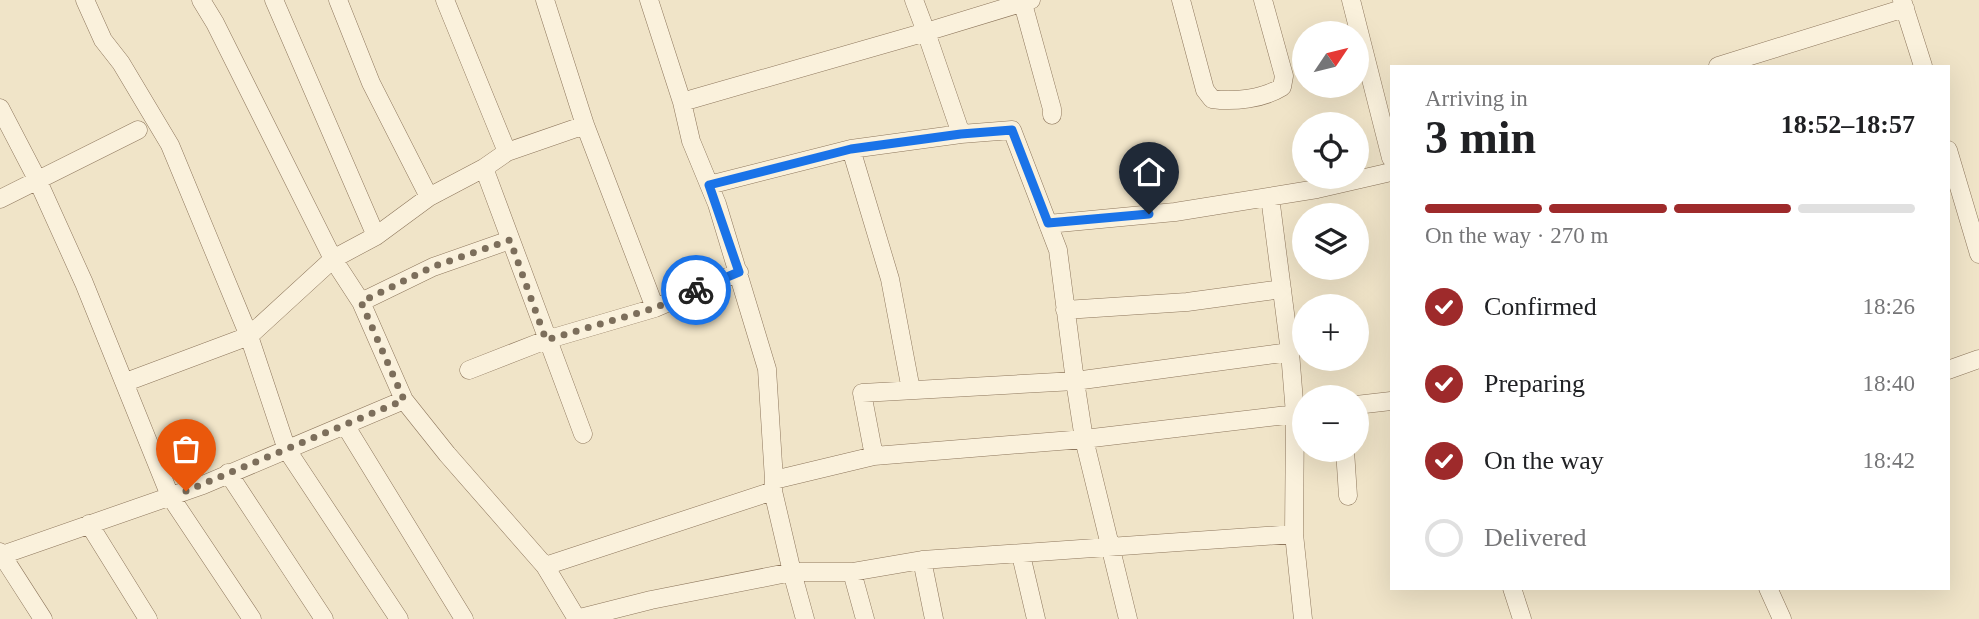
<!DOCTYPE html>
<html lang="en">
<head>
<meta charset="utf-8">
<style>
	:root { --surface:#fff; --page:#f2f2f2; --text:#202124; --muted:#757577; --line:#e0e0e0; --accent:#9e2a2b }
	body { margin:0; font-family:Georgia,serif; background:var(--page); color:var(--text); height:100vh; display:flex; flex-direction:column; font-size:26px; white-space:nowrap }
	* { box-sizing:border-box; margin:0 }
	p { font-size:23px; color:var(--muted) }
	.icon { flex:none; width:38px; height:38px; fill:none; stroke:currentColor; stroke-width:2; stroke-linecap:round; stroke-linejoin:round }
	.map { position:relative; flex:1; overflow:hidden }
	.sheet { position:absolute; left:1390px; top:65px; width:560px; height:525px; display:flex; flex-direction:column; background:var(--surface); border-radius:0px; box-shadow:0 7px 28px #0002 }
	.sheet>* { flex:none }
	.needle { width:46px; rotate:55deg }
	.tools { position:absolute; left:1292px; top:21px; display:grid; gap:14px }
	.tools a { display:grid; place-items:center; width:77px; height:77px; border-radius:50%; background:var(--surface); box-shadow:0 7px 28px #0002; font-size:35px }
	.pin { position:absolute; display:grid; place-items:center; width:60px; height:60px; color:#fff; margin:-72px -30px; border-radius:50% 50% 50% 0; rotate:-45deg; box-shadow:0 0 7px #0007 }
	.pin .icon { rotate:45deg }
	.courier { position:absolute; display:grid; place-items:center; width:70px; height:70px; margin:-35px; border:5px solid #1a73e8; border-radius:50%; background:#fff; color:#222; box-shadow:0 2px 9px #0007 }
	.headline em { font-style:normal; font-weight:800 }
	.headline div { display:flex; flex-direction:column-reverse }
	.headline { display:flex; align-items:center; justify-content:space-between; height:119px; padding:0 35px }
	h1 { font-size:46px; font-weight:800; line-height:52px }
	.bar { display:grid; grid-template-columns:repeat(4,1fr); gap:10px 7px; align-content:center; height:84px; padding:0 35px }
	.bar i { height:9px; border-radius:5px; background:var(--line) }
	.bar .active { background:var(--accent) }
	.bar p { grid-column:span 4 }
	ol { padding:0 35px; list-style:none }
	li { display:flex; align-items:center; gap:21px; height:77px }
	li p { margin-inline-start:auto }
	li .icon { padding:7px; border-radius:50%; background:var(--accent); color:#fff; stroke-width:4 }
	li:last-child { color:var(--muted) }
	li i { width:38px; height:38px; border:4px solid var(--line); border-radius:50% }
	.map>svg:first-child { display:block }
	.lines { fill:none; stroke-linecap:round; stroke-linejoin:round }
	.street-casing { stroke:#8d765c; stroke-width:19 }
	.street { stroke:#faf1dc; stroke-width:18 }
	.done { stroke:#7c6e5b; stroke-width:7; stroke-dasharray:0 12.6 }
	.route { stroke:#1a73e8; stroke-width:9 }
</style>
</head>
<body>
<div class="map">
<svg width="1979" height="619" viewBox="0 0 1979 619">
	<rect width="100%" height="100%" fill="#f0e4c8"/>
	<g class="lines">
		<defs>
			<path id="street" d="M 85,0 L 103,40 L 121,63 L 170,145 L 249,336 L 287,450 L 399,619
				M 274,0 L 376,236
				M 338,0 L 371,83 L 429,197
				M 545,0 L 585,125 L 655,308
				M 649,0 L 682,102 L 926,32 L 961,134 L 1012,130 L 1058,250 L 1075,381 L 862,393 L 874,456 L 774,480 L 773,491 L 792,572 L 852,572 L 922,560 L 1294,534 L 1303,619
				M 914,0 L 926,32 L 1031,0
				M 1022,0 L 1052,109 L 1052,115
				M 1181,0 L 1205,90 L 1212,99 C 1234,102 1263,99 1282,87 L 1284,76 L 1263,0
				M 1351,0 L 1391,158
				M 1902,0 L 1923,66
				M 1718,66 L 1905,8
				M 682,102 L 691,141 L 717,204 L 767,369 L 774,480
				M 0,108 L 37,179 L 84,283 L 170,496 L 252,619
				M 851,149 L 890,279 L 911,390
				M 1948,150 L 1979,254
				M 507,152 L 585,125
				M 484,168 L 583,434
				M 709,185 L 851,149 L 961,134
				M 1270,197 L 1290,352 L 1295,414 L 1294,534
				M 0,199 L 138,130
				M 1048,224 L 1175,212 L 1317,189 L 1391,172
				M 361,302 L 433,267 L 510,240
				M 1065,310 L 1187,302 L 1282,289
				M 469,370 L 546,340 L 655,308 L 739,272
				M 1948,370 L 1979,359
				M 126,382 L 249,336 L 333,259 L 215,23 L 201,0
				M 404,400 L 447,454 L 545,566 L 577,619
				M 1356,405 L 1391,401
				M 345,425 L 464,619
				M 1345,450 L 1348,496
				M 874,456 L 1084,439 L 1304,413
				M 228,473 L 324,619
				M 89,524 L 148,619
				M 0,552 L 43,619
				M 2,555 L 203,485 L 404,400 L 361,302 L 333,259 L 376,236 L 429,197 L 484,168 L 507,152 L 445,0
				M 1021,555 L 1036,619
				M 922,560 L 934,619
				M 545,566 L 773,491
				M 852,572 L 865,619
				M 1512,588 L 1522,619
				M 1768,588 L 1782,619
				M 576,619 L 651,600 L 792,572 L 805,619
				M 1128,619 L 1084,439 L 1075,381 L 1290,352"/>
		</defs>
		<!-- street casing -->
		<use href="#street" class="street-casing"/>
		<!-- street -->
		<use href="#street" class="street"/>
	</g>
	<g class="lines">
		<!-- done -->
		<path class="done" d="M 186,491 L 404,400 L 361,302 L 432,267 L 510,240 L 546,340 L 655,308 L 696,290"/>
		<!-- route -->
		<path class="route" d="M 696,290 L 739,272 L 709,185 L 851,149 L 961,134 L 1012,130 L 1048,223 L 1149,214"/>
	</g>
</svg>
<div class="tools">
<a><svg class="needle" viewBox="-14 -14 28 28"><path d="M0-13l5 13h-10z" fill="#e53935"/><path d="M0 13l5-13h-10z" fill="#757577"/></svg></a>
<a><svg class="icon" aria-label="locate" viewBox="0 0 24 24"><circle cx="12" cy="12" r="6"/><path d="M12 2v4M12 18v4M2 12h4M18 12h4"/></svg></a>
<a><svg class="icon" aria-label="layers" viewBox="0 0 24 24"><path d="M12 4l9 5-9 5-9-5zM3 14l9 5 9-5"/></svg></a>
<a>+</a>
<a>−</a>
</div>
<div class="pin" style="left:186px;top:491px;background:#ea580c"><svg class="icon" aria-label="bag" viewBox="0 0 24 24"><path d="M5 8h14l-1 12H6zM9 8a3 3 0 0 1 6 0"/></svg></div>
<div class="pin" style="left:1149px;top:214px;background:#1f2937"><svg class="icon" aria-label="home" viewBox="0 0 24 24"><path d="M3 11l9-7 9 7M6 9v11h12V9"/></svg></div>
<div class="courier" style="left:696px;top:290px"><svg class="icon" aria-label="bike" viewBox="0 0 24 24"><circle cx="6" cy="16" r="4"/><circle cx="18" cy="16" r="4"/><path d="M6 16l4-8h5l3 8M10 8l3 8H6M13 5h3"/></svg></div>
<section class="sheet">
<div class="headline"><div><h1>3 min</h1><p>Arriving in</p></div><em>18:52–18:57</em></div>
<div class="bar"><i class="active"></i><i class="active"></i><i class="active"></i><i></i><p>On the way · 270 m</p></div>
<ol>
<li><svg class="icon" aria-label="check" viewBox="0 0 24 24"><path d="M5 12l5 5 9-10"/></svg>Confirmed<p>18:26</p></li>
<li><svg class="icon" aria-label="check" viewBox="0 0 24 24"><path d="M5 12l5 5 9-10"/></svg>Preparing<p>18:40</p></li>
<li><svg class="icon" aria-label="check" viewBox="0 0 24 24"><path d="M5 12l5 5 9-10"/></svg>On the way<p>18:42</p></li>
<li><i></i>Delivered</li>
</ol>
</section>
</div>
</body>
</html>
